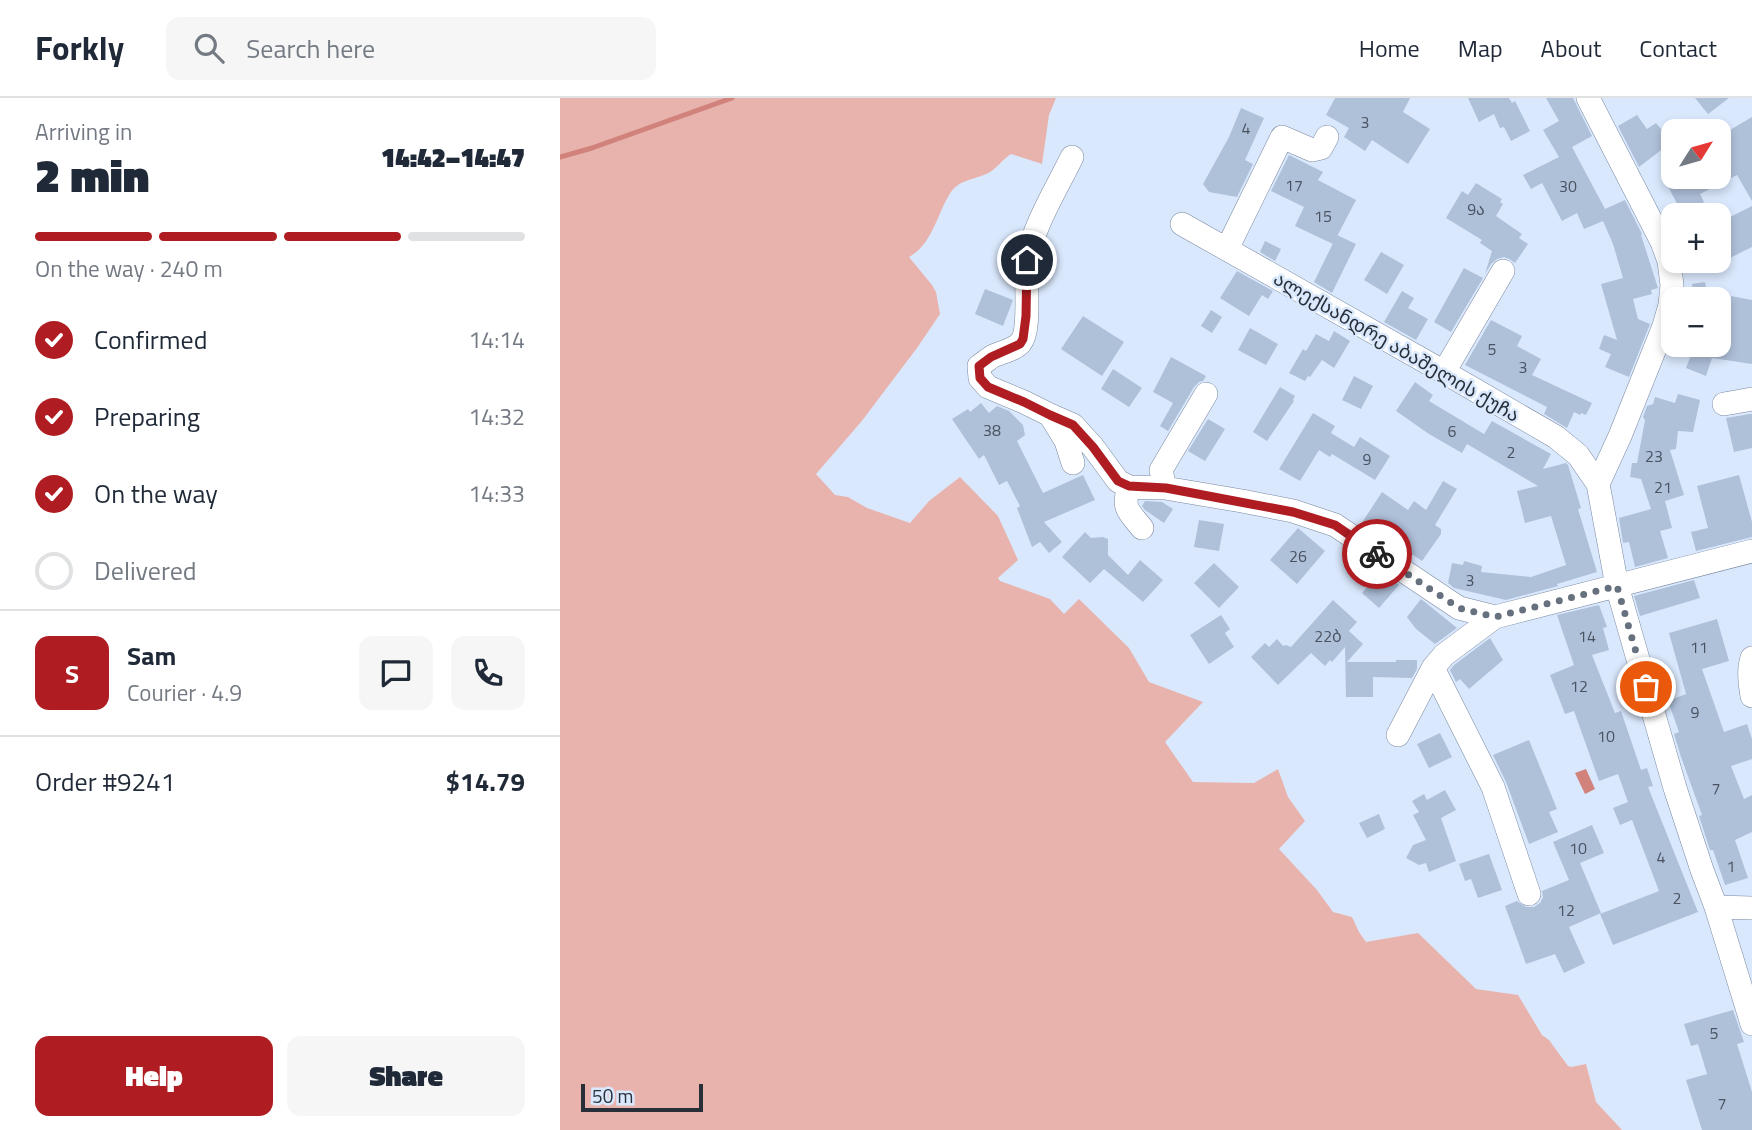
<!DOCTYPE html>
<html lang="en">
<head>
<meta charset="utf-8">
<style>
	:root { --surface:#fff; --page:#f6f6f7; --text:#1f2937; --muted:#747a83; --line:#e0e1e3; --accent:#af1d22 }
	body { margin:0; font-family:"Titillium Web","Noto Sans Georgian",sans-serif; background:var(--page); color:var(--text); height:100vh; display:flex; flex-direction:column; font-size:26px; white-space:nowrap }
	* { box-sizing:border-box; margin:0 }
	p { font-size:23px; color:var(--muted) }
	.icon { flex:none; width:38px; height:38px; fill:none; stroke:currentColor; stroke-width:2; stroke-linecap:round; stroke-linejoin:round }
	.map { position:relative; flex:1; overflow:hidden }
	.sheet { display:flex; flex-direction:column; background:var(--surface); width:560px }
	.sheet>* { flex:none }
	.needle { width:46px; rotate:53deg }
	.controls { position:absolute; left:1101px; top:21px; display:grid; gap:14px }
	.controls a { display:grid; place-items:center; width:70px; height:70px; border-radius:14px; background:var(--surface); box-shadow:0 4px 10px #0003; font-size:35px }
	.scale { position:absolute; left:21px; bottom:18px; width:122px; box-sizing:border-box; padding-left:7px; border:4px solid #292f39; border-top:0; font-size:19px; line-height:24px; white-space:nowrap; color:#292f39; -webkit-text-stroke:5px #dae8fd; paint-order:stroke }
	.pin { position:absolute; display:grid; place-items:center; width:60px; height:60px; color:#fff; margin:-30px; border:4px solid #fff; border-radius:50%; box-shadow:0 2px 7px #0007 }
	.courier { position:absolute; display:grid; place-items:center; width:70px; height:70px; margin:-35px; border:5px solid #af1d22; border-radius:50%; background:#fff; color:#222; box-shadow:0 2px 9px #0007 }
	.overview em { font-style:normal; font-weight:800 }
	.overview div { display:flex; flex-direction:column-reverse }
	.overview { display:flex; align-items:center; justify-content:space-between; height:119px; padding:0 35px }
	h1 { font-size:46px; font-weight:800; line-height:52px }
	.bar { display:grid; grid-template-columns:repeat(4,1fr); gap:10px 7px; align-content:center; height:84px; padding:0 35px }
	.bar i { height:9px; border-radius:5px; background:var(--line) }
	.bar .on { background:var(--accent) }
	.bar p { grid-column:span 4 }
	.line { display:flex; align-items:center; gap:18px; padding:0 35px; border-top:2px solid var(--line) }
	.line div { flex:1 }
	.round { display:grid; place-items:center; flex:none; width:74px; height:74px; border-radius:14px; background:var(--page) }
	ol { padding:0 35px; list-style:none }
	li { display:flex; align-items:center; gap:21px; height:77px }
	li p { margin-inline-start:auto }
	li .icon { padding:7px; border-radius:50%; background:var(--accent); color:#fff; stroke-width:4 }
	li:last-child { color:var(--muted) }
	li i { width:38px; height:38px; border:4px solid var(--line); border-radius:50% }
	.button { display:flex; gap:14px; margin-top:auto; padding:14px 35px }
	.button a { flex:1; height:80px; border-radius:14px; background:var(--accent); color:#fff; font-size:28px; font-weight:800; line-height:80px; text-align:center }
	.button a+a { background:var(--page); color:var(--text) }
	header { display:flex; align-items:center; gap:42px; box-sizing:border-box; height:98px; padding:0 35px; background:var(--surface); border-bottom:2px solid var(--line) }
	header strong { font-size:33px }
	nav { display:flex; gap:38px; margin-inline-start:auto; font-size:24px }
	.search { width:490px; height:63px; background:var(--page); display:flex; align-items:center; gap:18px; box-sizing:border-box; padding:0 24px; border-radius:14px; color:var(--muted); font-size:26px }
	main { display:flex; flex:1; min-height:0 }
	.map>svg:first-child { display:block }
	.green { fill:#e9b3ad }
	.water { fill:#d0827b }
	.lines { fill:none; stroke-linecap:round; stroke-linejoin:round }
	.stream { stroke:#d0827b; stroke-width:5 }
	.building { fill:#afc0d9 }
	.minor-casing { stroke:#7888a0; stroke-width:24 }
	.minor { stroke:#fff; stroke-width:23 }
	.done { stroke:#67707e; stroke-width:7; stroke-dasharray:0 12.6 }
	.route { stroke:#af1d22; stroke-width:9 }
	.labels { text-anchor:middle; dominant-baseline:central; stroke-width:5; stroke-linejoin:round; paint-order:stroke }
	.number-label { font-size:16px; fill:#4a5361 }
	.street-label { font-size:19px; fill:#292f39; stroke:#dae8fd }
</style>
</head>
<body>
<header>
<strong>Forkly</strong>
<div class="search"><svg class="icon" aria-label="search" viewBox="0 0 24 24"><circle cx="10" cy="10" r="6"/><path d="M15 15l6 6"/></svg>Search here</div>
<nav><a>Home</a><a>Map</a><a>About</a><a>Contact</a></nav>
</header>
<main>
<section class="sheet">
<div class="overview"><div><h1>2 min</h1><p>Arriving in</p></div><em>14:42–14:47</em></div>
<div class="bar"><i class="on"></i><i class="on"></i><i class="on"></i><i></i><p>On the way · 240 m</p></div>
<ol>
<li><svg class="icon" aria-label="check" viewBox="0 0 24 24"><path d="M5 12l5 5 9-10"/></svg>Confirmed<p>14:14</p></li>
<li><svg class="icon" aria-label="check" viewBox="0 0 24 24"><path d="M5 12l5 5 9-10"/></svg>Preparing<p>14:32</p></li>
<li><svg class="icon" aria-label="check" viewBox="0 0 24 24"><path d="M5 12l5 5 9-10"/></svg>On the way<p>14:33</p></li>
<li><i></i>Delivered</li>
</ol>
<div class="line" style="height:126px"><b class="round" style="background:var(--accent);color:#fff">S</b><div><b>Sam</b><p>Courier · 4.9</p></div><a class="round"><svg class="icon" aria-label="chat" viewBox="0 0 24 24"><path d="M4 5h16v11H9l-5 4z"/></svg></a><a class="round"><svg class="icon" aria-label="phone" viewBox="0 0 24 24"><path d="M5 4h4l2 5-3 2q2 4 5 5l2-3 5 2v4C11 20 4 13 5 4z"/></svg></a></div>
<div class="line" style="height:91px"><div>Order #9241</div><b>$14.79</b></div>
<div class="button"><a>Help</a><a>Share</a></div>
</section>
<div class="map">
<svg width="1192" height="1032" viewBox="0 0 1192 1032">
	<rect width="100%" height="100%" fill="#dae8fd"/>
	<!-- green -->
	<path class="green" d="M 0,0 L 496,0 L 489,17 L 482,66 L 451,56 C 443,61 438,69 430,74 C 417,82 401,80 391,94 C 377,115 373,146 349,159 L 372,187 L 376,194 L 380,216 L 357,250 L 301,324 L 256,376 L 275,397 L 288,399 L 307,410 L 350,425 L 369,403 L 400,379 L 438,418 L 458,462 L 438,480 L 440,483 L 490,501 L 504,516 L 519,501 L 569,550 L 589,584 L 643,604 L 605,644 L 633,684 L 694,685 L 718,671 L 728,699 L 745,723 L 719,751 L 757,792 L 773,814 L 792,819 L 799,834 L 806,844 L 858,835 L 916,891 L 958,897 L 982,937 L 989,942 L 1008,968 L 1011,969 L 1026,966 L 1036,1004 L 1062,1032 L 0,1032 Z"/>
	<!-- water -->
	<path class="water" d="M 1026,671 L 1035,691 L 1025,696 L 1015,675 Z"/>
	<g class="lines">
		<!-- stream -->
		<path class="stream" d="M 0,59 L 32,50 L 172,0"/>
	</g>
	<!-- building -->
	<path class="building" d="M 775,0 L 850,0 L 843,14 L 870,31 L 848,66 L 812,42 L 805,53 L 784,39 L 789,30 L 766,17 Z
		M 908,0 L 949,0 L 952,5 L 955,3 L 970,33 L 951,43 L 944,29 L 940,30 L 934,16 L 919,24 Z
		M 986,0 L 1013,0 L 1032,38 L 1012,49 L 1045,111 L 1065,102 L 1082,136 L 1081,137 L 1098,190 L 1091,192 L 1092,196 L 1073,201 L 1078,221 L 1090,226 L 1069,279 L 1045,269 L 1051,256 L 1039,251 L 1044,237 L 1057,242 L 1041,186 L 1063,180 L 1053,146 L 1043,123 L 1024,131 L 1017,115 L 1002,123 L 982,85 L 971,91 L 963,77 L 999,59 L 983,32 L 999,23 Z
		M 1135,0 L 1169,0 L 1148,16 Z
		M 681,10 L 704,20 L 685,62 L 693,66 L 677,99 L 649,94 L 643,86 L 669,39 Z
		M 1077,17 L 1087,31 L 1096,25 L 1101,31 L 1113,24 L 1113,43 L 1079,69 L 1058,28 Z
		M 1192,19 L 1192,103 L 1177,77 L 1140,96 L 1144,104 L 1122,115 L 1103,79 L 1158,79 L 1158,39 Z
		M 729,57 L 763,74 L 758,82 L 796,102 L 773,146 L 735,128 L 744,109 L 711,93 Z
		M 916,85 L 942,101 L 940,104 L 943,106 L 936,118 L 962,136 L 959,140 L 968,146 L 955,165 L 949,161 L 944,159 L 937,161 L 931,166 L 925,176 L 932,153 L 920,145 L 922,142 L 886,120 L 902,93 L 908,97 Z
		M 1192,108 L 1192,149 L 1168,161 L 1158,143 L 1158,125 Z
		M 777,137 L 796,146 L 772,195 L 754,184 Z
		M 705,143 L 721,151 L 715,163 L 700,154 Z
		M 821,154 L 844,167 L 827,196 L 804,182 Z
		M 904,170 L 923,180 L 891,234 L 874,224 Z
		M 677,173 L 713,193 L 708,201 L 702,197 L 689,218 L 660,200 Z
		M 1145,184 L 1148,201 L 1134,201 L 1132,186 Z
		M 425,191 L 453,202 L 443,228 L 415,216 Z
		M 842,193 L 854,200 L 848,210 L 868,221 L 856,242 L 824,224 Z
		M 1171,198 L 1192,202 L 1192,266 L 1152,260 L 1146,278 L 1126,270 L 1135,247 L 1158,247 L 1158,202 L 1170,205 Z
		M 651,212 L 662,219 L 652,235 L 641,228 Z
		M 523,218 L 564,244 L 542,278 L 501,251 Z
		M 931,222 L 962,238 L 957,248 L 981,261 L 972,277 L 1032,305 L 1026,317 L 1021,315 L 1020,317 L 1014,314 L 1007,330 L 984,316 L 987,309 L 905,267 Z
		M 690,230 L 718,246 L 706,267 L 678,252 Z
		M 774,233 L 790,243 L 774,270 L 762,262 L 750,279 L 748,278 L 745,283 L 729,275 L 743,251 L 746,253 L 756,236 L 769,243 Z
		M 611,259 L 646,278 L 643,283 L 639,284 L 634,289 L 608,333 L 600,328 L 613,305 L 593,294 Z
		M 553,271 L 582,290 L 569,309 L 541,291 Z
		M 794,278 L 813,288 L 801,311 L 782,302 Z
		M 855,284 L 873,297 L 869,303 L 924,336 L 932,323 L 991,356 L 983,371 L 1006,365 L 1008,367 L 1021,410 L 1018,411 L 1037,474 L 997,486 L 998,488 L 946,502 L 894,490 L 888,485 L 892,465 L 903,467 L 904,463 L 922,468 L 921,474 L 971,479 L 1006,467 L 991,418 L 965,425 L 957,393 L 978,388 L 907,346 L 902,355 L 869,336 L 836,313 Z
		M 720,289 L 735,298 L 733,302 L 734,303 L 707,343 L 693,334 Z
		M 1118,296 L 1140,302 L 1133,334 L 1118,333 L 1116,351 L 1110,352 L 1124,397 L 1105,403 L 1112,430 L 1100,433 L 1108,460 L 1075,469 L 1069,444 L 1063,445 L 1059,420 L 1091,411 L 1081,381 L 1070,379 L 1072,365 L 1077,365 L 1085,322 L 1083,319 L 1087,308 L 1093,306 L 1095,299 L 1115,305 Z
		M 421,305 L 429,315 L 437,308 L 449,313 L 463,327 L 465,337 L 457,343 L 483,395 L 523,377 L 535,402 L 484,424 L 502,444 L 489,455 L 480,444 L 472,449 L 457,410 L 460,408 L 447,383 L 439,387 L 424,357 L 419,361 L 392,321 L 408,311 L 410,314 Z
		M 753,315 L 775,328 L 771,335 L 794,349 L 800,339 L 830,358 L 815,382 L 772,356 L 770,359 L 759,352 L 740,383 L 719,371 Z
		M 1190,316 L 1192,316 L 1192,350 L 1174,354 L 1166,320 Z
		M 648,321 L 665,331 L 645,363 L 628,353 Z
		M 1179,377 L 1192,424 L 1192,439 L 1136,453 L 1131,434 L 1148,430 L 1137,388 Z
		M 883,383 L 897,391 L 875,427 L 881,431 L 881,436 L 862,463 L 803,423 L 822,394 L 848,412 L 854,403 L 866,412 Z
		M 585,403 L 602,404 L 613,411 L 604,425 L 585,412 L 582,408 Z
		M 639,422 L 664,426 L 659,453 L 634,449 Z
		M 738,430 L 765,453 L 737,486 L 710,462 Z
		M 525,434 L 531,440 L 543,439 L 548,441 L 548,457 L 568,477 L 580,462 L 603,482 L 583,504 L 544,471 L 530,485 L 502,459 Z
		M 654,465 L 679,489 L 659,510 L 634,485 Z
		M 821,474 L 839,487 L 819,510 L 802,495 Z
		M 1134,482 L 1140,500 L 1080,518 L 1074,498 Z
		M 861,501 L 897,530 L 875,546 L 856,531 L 847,519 Z
		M 773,502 L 797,524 L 789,533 L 803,546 L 787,564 L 836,564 L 836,562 L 857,562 L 857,571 L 852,580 L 813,579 L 813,599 L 786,599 L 785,549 L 772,564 L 770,562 L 765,568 L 751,555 L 718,587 L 691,559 L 705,545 L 709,549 L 717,541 L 723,548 L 726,547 L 731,549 Z
		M 1039,507 L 1047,529 L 1043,530 L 1049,552 L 1032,557 L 1055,615 L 1061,613 L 1081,672 L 1087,670 L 1093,688 L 1088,689 L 1138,814 L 1053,847 L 1040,816 L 1099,793 L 1072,722 L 1060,727 L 1053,710 L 1068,704 L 1058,676 L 1039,683 L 1014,613 L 1005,616 L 990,577 L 1014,567 L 997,517 Z
		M 661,517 L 670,531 L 665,535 L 674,549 L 649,566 L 630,537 Z
		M 1157,521 L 1169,563 L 1142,571 L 1164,634 L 1187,626 L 1192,641 L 1192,661 L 1171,668 L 1184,701 L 1192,697 L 1192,734 L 1175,742 L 1188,780 L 1165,787 L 1153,752 L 1150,752 L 1139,718 L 1142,717 L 1121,659 L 1114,636 L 1119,634 L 1108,603 L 1126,596 L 1109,535 Z
		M 930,540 L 943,562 L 909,591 L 900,581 L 896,584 L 890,572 L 894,567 Z
		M 880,635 L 892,659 L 869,670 L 857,646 Z
		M 969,642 L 997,711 L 989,714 L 998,734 L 969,746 L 946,684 L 933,657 Z
		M 885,692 L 896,712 L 881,720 L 896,763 L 869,774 L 866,765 L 859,767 L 846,760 L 853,747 L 866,742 L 853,717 L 859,714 L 852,703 L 864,696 L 867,702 Z
		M 819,716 L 825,731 L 807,740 L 799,725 Z
		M 1032,727 L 1044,755 L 1020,765 L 1041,815 L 1009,829 L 1025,865 L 1004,875 L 995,856 L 966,866 L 945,808 L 957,803 L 966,809 L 974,809 L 980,805 L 983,799 L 982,793 L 1009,782 L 993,744 Z
		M 929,756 L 942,792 L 918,800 L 911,781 L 905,783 L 899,766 Z
		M 1173,912 L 1184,944 L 1177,946 L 1192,994 L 1192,1032 L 1142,1032 L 1126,982 L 1147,976 L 1138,946 L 1131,948 L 1124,926 Z"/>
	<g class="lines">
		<defs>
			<path id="minor" d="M 1028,0 L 1102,144 L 1109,163 L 1112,187 L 1110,207 L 1104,228 L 1060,338 L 1038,386 L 1057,488 L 1115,690 L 1142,772 L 1156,809 L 1192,926
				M 512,59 C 497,90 472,130 467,164 C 465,182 471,232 461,244 C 455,252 441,254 433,258 C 428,261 424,265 419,268 L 420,280 L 428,289 L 464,304 L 490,317 L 513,327 L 533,349 L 558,383 L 569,389 L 605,390 L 682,403 L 733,413 L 775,427 L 899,510 L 935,519 L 1192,453
				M 622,126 L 884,274 L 996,339 L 1018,357 L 1038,386
				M 667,151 L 722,39 L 752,52 L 761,50 L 767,39
				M 884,274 L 943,173
				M 1164,306 L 1192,301
				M 490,317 L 506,343 L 513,365
				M 569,389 C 562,410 568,413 582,430
				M 605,390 L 601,372 L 646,296
				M 1192,560 C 1188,572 1190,586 1192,598
				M 873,570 L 933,689 L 969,796
				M 838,637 L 873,570 L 884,557 L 935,519
				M 1156,809 L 1192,810"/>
		</defs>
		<!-- minor casing -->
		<use href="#minor" class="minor-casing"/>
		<!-- minor -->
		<use href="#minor" class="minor"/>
	</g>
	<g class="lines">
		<!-- done -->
		<path class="done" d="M 817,456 L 899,510 L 935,519 L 1057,488 L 1086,589"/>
		<!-- route -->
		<path class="route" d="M 467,162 L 466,218 L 463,241 L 460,246 L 431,259 L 419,268 L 420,280 L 428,289 L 464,304 L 490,317 L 513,327 L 533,349 L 558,383 L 569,388 L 606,390 L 733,414 L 775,427 L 817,456"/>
	</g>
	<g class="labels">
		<!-- number labels -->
		<g class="number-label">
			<text x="805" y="24">3</text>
			<text x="686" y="30">4</text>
			<text x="734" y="87">17</text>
			<text x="1008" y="88">30</text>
			<text x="916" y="111">9ა</text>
			<text x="763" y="118">15</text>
			<text x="932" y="251">5</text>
			<text x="963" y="269">3</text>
			<text x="432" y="332">38</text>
			<text x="892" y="333">6</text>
			<text x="951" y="354">2</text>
			<text x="1094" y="358">23</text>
			<text x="807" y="361">9</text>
			<text x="1103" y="389">21</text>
			<text x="738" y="458">26</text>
			<text x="910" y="482">3</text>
			<text x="768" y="538">22ბ</text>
			<text x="1027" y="538">14</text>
			<text x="1139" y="549">11</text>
			<text x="1019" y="588">12</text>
			<text x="1135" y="614">9</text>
			<text x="1046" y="638">10</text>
			<text x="1156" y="690">7</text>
			<text x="1018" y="750">10</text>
			<text x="1101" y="759">4</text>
			<text x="1171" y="768">1</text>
			<text x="1117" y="800">2</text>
			<text x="1006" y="812">12</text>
			<text x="1154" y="935">5</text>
			<text x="1162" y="1005">7</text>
		</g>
		<!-- street labels -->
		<g class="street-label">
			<text transform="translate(837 248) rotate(30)">ალექსანდრე აბაშელის ქუჩა</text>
		</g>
	</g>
</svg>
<div class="controls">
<a><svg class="needle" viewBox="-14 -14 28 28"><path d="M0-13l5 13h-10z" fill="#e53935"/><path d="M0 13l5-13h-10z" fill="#747a83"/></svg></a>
<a>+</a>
<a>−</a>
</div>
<div class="scale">50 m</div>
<div class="pin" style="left:1086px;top:589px;background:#ea580c"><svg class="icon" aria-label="bag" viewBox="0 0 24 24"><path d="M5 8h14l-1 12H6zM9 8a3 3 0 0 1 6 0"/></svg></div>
<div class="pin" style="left:467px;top:162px;background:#1f2937"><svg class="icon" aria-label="home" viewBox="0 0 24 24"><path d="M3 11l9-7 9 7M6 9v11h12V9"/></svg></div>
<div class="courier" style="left:817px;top:456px"><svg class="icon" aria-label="bike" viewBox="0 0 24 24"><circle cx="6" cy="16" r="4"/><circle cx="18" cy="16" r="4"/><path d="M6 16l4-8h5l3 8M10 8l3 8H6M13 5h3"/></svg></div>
</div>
</main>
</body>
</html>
